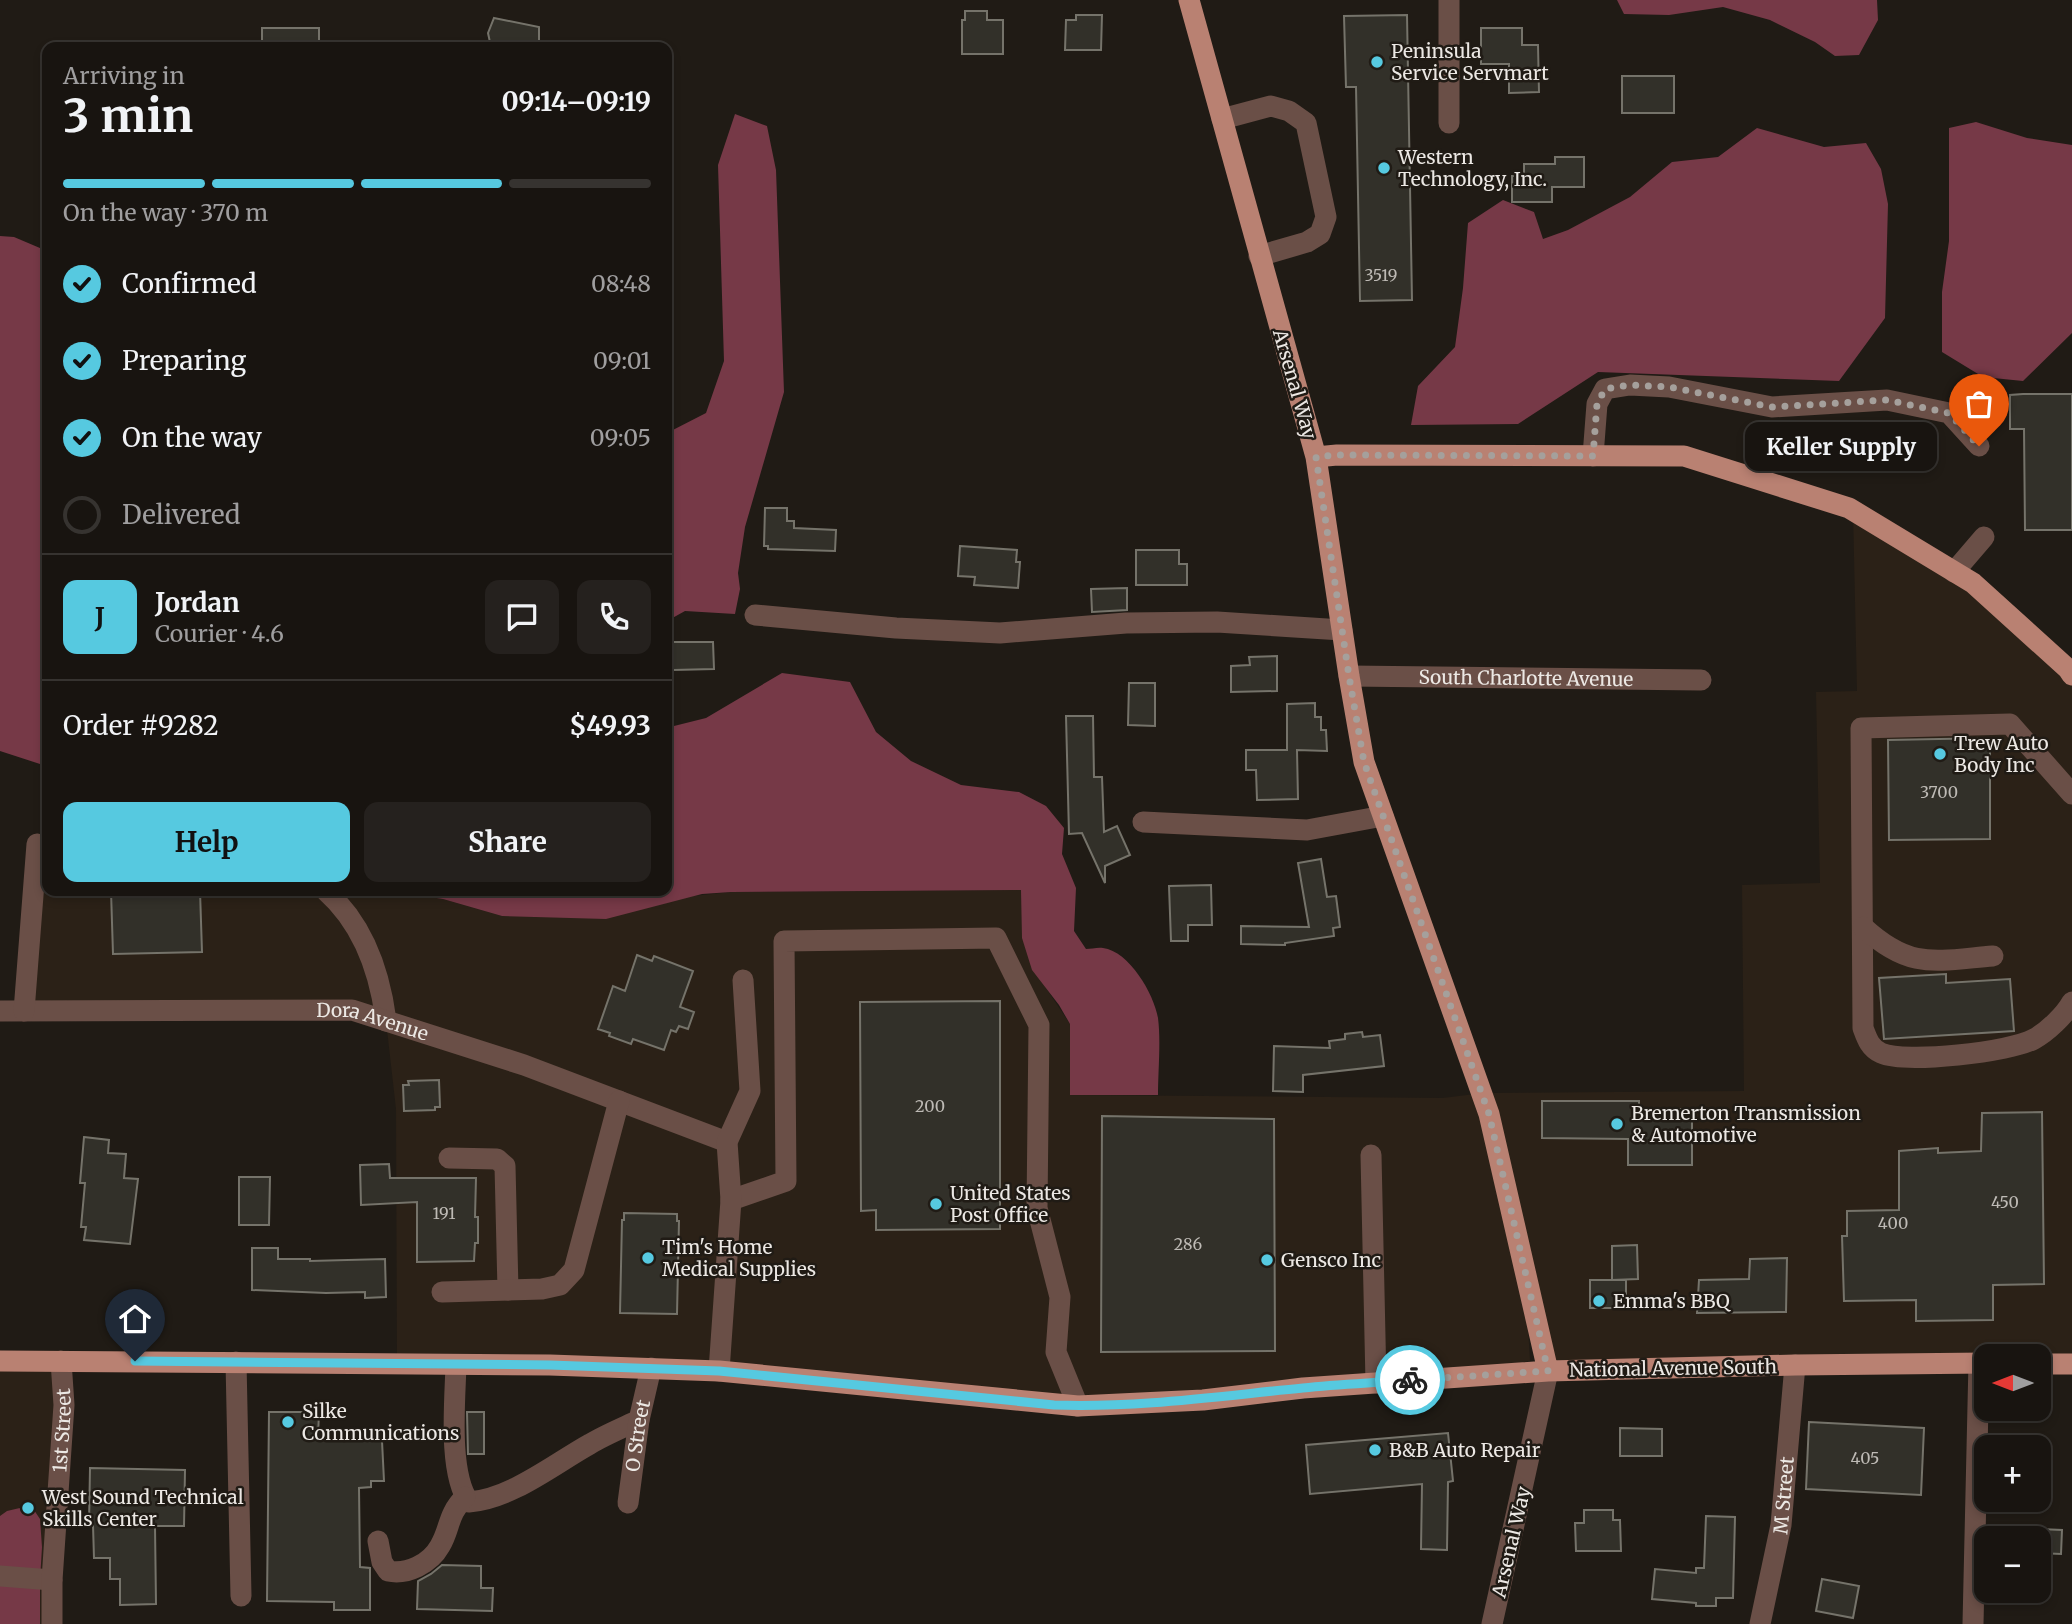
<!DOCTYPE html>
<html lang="en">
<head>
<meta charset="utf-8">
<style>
	:root { --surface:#181410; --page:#25211e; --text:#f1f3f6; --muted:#9f9e9f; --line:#363330; --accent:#56c9e0 }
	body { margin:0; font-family:Merriweather,serif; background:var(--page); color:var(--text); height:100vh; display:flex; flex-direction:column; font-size:26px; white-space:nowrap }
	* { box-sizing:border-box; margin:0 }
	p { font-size:23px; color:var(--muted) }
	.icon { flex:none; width:38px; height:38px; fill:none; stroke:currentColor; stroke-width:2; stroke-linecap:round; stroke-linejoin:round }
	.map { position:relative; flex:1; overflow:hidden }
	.sheet { position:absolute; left:42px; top:42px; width:630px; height:854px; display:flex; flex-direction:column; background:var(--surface); border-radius:14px; box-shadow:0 4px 10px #0003,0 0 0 2px var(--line) }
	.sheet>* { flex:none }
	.needle { width:46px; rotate:270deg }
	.buttons { position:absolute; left:1974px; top:1344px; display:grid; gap:14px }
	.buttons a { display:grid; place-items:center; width:77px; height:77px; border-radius:14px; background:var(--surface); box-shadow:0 4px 10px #0003,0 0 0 2px var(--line); font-size:35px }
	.pin { position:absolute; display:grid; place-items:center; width:60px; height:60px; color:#fff; margin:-72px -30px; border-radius:50% 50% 50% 0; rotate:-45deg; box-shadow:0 0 7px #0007 }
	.pin .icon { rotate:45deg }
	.courier { position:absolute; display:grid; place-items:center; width:70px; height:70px; margin:-35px; border:5px solid #56c9e0; border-radius:50%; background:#fff; color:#222; box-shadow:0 2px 9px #0007 }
	.bubble { position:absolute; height:49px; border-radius:14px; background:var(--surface); box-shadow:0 4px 10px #0003,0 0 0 2px var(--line); font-size:23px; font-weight:700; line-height:49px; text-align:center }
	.overview em { font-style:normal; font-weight:700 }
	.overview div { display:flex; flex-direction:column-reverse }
	.overview { display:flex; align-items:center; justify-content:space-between; height:119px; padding:0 21px }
	h1 { font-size:46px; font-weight:700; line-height:52px }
	.bar { display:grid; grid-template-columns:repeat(4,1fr); gap:10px 7px; align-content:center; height:84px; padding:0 21px }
	.bar i { height:9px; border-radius:5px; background:var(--line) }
	.bar .current { background:var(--accent) }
	.bar p { grid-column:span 4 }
	.line { display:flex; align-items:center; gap:18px; padding:0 21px; border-top:2px solid var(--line) }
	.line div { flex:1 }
	.round { display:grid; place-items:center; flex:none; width:74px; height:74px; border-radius:14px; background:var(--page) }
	ol { padding:0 21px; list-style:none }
	li { display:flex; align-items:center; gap:21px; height:77px }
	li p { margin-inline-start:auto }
	li .icon { padding:7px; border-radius:50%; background:var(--accent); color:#111; stroke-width:4 }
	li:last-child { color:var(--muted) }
	li i { width:38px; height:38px; border:4px solid var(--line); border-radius:50% }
	.action { display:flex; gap:14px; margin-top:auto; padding:14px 21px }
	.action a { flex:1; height:80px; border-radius:14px; background:var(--accent); color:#111; font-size:28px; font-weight:700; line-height:80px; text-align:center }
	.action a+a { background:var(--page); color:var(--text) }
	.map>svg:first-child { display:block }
	.built { fill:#2b2117 }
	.forest { fill:#763947 }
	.building { fill:#323029; stroke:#75736a; stroke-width:2 }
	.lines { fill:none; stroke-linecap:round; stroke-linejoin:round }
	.minor { stroke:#6a4f47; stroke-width:21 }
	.major { stroke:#b98172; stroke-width:21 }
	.done { stroke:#a5a09c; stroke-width:7; stroke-dasharray:0 12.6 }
	.route { stroke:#56c9e0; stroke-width:9 }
	.poi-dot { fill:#56c9e0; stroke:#201b15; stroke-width:2.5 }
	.labels { text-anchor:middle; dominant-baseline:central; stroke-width:5; stroke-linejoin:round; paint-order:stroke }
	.number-label { font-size:16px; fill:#bebab5 }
	.poi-label { font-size:19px; fill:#ece8e4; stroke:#201b15; text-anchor:start }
	.street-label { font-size:19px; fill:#ece8e4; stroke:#201b15 }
</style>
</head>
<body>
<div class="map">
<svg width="2072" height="1624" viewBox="0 0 2072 1624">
	<rect width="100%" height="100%" fill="#201b15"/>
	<!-- built -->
	<path class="built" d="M 1853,511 L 1973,583 L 2072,675 L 2072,1364 L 2039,1356 L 1554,1363 L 1525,1276 L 1530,1361 L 1437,1378 L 1187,1400 L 889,1388 L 397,1364 L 396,1109 L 386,1021 L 24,1011 L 37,844 L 47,829 L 47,891 L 390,891 L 443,899 L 502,916 L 731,892 L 1022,890 L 1022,938 L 1046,988 L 1070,1024 L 1070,1095 L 1443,1098 L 1483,1093 L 1744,1091 L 1742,885 L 1820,883 L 1816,692 L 1857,691 Z
		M 0,1361 L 61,1361 L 52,1624 L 0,1624 Z"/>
	<!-- forest -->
	<path class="forest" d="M 1617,0 L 1877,0 L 1878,20 L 1859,55 L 1835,56 L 1815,42 L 1770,20 L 1723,7 L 1669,15 L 1624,14 Z
		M 735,114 L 767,126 L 776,170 L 784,392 L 745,527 L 738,573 L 740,589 L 735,614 L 685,611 L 667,621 L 667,433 L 706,413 L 724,361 L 718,165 Z
		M 1976,122 L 2027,138 L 2072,145 L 2072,333 L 2023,381 L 1983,377 L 1942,352 L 1942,292 L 1949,241 L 1949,128 Z
		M 1757,128 L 1824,147 L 1866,143 L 1881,169 L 1888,204 L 1885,318 L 1839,381 L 1598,372 L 1518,424 L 1411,425 L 1418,386 L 1455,347 L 1463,288 L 1468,223 L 1503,200 L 1534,212 L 1543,239 L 1568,230 L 1630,197 L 1672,162 L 1718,157 Z
		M 0,236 L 14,237 L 47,251 L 47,782 L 40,764 L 0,751 Z
		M 782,673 L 850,682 L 876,732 L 911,761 L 961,785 L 1019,792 L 1046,806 L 1064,828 L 1062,854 L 1076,888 L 1074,931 L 1086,949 C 1091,949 1098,947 1103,948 C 1129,951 1154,994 1158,1018 C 1161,1041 1158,1072 1158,1095 L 1070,1095 L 1070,1024 L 1059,1005 L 1032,970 L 1022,938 L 1021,890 L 731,892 L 702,894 L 606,919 L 502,916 L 443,899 L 390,891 L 667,891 L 667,723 L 674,726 L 706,718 Z
		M 24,1507 L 34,1510 L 40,1519 L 42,1547 L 40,1580 L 40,1624 L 0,1624 L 0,1516 L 7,1511 Z"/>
	<!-- building -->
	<path class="building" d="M 965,11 L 987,11 L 987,20 L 1003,20 L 1003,54 L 962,54 L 962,20 L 965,20 Z
		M 1076,15 L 1102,15 L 1101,50 L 1065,50 L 1066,20 L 1076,20 Z
		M 1407,15 L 1412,300 L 1360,301 L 1356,87 L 1346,87 L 1344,16 Z
		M 494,18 L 539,27 L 539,47 L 491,47 L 488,33 Z
		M 262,28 L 319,28 L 319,47 L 262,47 Z
		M 1481,28 L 1522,28 L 1522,45 L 1538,45 L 1539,92 L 1509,93 L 1509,64 L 1481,64 Z
		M 1622,76 L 1674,76 L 1674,113 L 1622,113 Z
		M 1555,157 L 1584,157 L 1584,187 L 1552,187 L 1552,202 L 1512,202 L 1512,176 L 1524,176 L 1524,164 L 1555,164 Z
		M 2023,394 L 2072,394 L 2072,530 L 2025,530 L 2024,429 L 2010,429 L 2010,395 Z
		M 765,508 L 787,508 L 787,521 L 794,521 L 794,528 L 836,530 L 835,551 L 768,549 L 768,546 L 764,546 Z
		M 960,546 L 1017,550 L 1016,562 L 1020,562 L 1018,588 L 974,585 L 975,577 L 958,576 Z
		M 1136,550 L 1179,550 L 1179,564 L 1187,564 L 1187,585 L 1136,585 Z
		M 1127,588 L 1127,610 L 1092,612 L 1091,589 Z
		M 673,642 L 713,642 L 714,669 L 673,670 L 673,665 L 667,665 L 667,647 L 673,647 Z
		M 1277,656 L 1277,691 L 1231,692 L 1231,666 L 1250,665 L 1249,657 Z
		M 1129,683 L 1155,683 L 1155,726 L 1128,725 Z
		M 1315,703 L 1315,717 L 1321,717 L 1321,730 L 1326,730 L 1327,751 L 1297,750 L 1298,799 L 1257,800 L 1256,770 L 1246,770 L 1246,750 L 1287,750 L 1287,704 Z
		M 1066,716 L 1093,716 L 1094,777 L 1102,777 L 1104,832 L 1117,826 L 1130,855 L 1105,866 L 1105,883 L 1082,833 L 1069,834 Z
		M 1990,738 L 1990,839 L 1889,840 L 1888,740 Z
		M 1321,859 L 1327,897 L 1336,896 L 1340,927 L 1333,928 L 1334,936 L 1285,943 L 1285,945 L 1241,944 L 1241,926 L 1309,927 L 1298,863 Z
		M 1211,885 L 1212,925 L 1188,925 L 1188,941 L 1171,941 L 1169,886 Z
		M 111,891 L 200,891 L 202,952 L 113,954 Z
		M 637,955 L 652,961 L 654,956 L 693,971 L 680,1007 L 694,1012 L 688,1029 L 679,1026 L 676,1032 L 671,1030 L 664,1050 L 633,1039 L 631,1044 L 609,1036 L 610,1033 L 598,1029 L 613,986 L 625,991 Z
		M 1946,974 L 1946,983 L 2010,979 L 2014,1031 L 1884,1039 L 1879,978 Z
		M 1000,1001 L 1000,1229 L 876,1230 L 876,1210 L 861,1211 L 860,1002 Z
		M 1362,1032 L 1363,1037 L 1380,1035 L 1384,1066 L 1303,1075 L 1303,1092 L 1273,1091 L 1274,1046 L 1330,1048 L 1329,1041 L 1345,1039 L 1345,1034 Z
		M 439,1080 L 440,1107 L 435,1107 L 435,1110 L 404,1111 L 403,1085 L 409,1085 L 408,1081 Z
		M 1542,1101 L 1639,1101 L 1639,1109 L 1692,1109 L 1692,1165 L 1628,1165 L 1628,1139 L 1542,1138 Z
		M 2042,1112 L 2044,1284 L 1993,1285 L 1993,1320 L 1916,1321 L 1916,1300 L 1844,1301 L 1842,1236 L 1847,1236 L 1847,1211 L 1899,1210 L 1899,1151 L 1938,1148 L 1938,1153 L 1981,1151 L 1982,1113 Z
		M 1102,1116 L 1274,1119 L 1275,1351 L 1101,1352 Z
		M 84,1137 L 109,1140 L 108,1153 L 126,1154 L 124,1178 L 138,1179 L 130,1244 L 84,1240 L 86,1227 L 81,1227 L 85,1183 L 80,1183 Z
		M 389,1164 L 390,1178 L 476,1178 L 475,1217 L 478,1217 L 478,1243 L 475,1243 L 474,1261 L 417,1262 L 417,1202 L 361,1205 L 360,1165 Z
		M 239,1177 L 270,1177 L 269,1225 L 239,1225 Z
		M 624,1213 L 677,1214 L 677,1221 L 679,1221 L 677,1314 L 620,1313 L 622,1220 L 624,1220 Z
		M 1637,1245 L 1638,1279 L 1612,1280 L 1612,1246 Z
		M 252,1248 L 278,1248 L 278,1259 L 310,1259 L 310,1261 L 385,1259 L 386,1297 L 365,1298 L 365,1292 L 326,1293 L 252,1290 Z
		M 1787,1258 L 1786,1312 L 1697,1313 L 1699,1280 L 1749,1279 L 1750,1259 Z
		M 1590,1280 L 1626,1280 L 1626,1308 L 1590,1308 Z
		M 269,1412 L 319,1412 L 318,1437 L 366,1435 L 366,1441 L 382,1441 L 384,1481 L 371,1481 L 371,1487 L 359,1488 L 360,1567 L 370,1568 L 370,1610 L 334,1610 L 334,1602 L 267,1601 Z
		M 467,1412 L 484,1412 L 484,1454 L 468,1454 Z
		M 1809,1422 L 1924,1428 L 1921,1495 L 1806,1489 Z
		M 1620,1428 L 1662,1429 L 1662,1456 L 1620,1456 Z
		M 1448,1433 L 1453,1481 L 1448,1482 L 1447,1550 L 1421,1549 L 1422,1484 L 1310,1494 L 1306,1445 Z
		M 90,1468 L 185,1470 L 184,1526 L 155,1526 L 156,1604 L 120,1605 L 120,1579 L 110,1579 L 110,1558 L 94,1558 L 93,1525 L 89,1525 Z
		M 1584,1510 L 1613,1510 L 1613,1520 L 1620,1520 L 1621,1551 L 1576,1551 L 1575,1523 L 1584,1523 Z
		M 1706,1516 L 1735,1517 L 1733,1598 L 1716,1598 L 1716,1606 L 1696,1606 L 1696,1603 L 1652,1599 L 1655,1569 L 1696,1573 L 1696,1568 L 1704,1568 Z
		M 2039,1529 L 2062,1530 L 2061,1554 L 2039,1553 Z
		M 442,1565 L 481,1566 L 481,1588 L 493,1588 L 492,1611 L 417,1609 L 418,1581 L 431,1574 Z
		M 1822,1579 L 1859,1586 L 1853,1618 L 1816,1611 Z"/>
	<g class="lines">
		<!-- minor -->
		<g class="minor">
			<path d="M 1449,0 L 1449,123"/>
			<path d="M 1222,119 L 1271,106 L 1289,111 L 1306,123 L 1326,217 L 1320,234 L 1307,242 L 1259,256"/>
			<path d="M 1593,456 L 1597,404 L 1605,389 L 1630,385 L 1669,387 L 1772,407 L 1887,400 L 1949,413 L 1979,446"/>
			<path d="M 1954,572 L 1984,537"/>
			<path d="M 755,615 L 896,628 L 1000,633 L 1126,623 L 1217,622 L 1342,630"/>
			<path id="s1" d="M 1349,676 L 1701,680"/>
			<path d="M 2072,794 L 2010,724 L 1861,728 L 1863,1028 C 1867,1039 1870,1048 1881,1053 C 1905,1064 2011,1052 2034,1039 C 2047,1032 2065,1015 2072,1002"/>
			<path d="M 1143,822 L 1307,830 L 1383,816"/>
			<path d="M 326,891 C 363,924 380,973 386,1021"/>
			<path d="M 1863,927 C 1910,970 1934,961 1993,956"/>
			<path id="s2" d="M 0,1011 L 352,1010 L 524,1065 L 727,1142"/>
			<path d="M 24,1011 L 37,844"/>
			<path d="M 1371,1155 L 1376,1383"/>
			<path d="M 449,1158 L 497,1159 L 505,1166 L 508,1290"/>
			<path d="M 731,1200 L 786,1181 L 784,941 L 996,938 L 1039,1025 L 1037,1208 L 1060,1297 L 1056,1352 L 1078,1406"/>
			<path d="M 442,1292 L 542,1289 L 560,1285 L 574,1270 L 619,1101"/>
			<path d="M 236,1362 L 241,1596"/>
			<path d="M 456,1365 C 455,1401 448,1473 469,1502 C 511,1499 554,1464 590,1444 C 605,1435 622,1428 639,1420"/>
			<path d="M 719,1371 L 731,1200 L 727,1142 L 750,1091 L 743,980"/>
			<path id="s3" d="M 628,1503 L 639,1420 L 651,1368"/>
			<path d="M 378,1541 L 382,1562 L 388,1571 C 407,1575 430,1564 440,1546 C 451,1527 447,1515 465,1497"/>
			<path d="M 0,1576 L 52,1580"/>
			<path id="s4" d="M 52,1624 L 52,1580 L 64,1405 L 61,1361"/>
			<path d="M 1492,1624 L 1548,1371"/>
			<path id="s5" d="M 1760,1624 L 1781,1525 L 1795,1365"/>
			<path d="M 1973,1624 L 1979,1362"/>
		</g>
		<!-- major -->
		<path class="major" d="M 1189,0 L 1316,457 L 1349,676 L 1364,762 L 1489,1114 L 1548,1371
			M 1316,457 L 1337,455 L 1684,456 L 1849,508 L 1973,583 L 2068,669 L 2072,675
			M 0,1361 L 550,1365 L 719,1371 L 1078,1406 L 1203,1400 L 1303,1388 L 1548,1371 L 1795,1365 L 1986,1363
			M 2039,1364 L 2072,1364"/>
	</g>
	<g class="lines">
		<!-- done -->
		<path class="done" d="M 1410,1380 L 1548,1371 L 1489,1114 L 1364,762 L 1349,676 L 1316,457 L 1337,455 L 1593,456 L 1597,404 L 1605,389 L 1630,385 L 1669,387 L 1772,407 L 1887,400 L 1949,413 L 1979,446"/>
		<!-- route -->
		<path class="route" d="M 135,1361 L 550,1365 L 719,1371 L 1054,1405 C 1137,1408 1220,1396 1303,1388 C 1339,1384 1374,1383 1410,1380"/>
	</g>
	<!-- markers -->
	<g class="poi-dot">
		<circle cx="1377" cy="62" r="7"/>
		<circle cx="1384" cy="168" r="7"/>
		<circle cx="1940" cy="754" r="7"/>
		<circle cx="1617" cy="1124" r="7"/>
		<circle cx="936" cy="1204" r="7"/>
		<circle cx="648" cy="1258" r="7"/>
		<circle cx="1267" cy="1260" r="7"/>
		<circle cx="1599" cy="1301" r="7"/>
		<circle cx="288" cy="1422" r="7"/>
		<circle cx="1375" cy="1450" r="7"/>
		<circle cx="28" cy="1508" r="7"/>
	</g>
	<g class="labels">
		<!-- number labels -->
		<g class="number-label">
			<text x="1381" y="275">3519</text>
			<text x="1939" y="792">3700</text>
			<text x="930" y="1106">200</text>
			<text x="2005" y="1202">450</text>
			<text x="444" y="1213">191</text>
			<text x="1893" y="1223">400</text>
			<text x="1188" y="1244">286</text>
			<text x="1865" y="1458">405</text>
		</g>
		<!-- poi labels -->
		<g class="poi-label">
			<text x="1391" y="51">Peninsula<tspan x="1391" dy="22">Service Servmart</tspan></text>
			<text x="1398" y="157">Western<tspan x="1398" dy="22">Technology, Inc.</tspan></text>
			<text x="1954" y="743">Trew Auto<tspan x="1954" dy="22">Body Inc</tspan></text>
			<text x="1631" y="1113">Bremerton Transmission<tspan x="1631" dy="22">&amp; Automotive</tspan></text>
			<text x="950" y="1193">United States<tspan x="950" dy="22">Post Office</tspan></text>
			<text x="662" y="1247">Tim's Home<tspan x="662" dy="22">Medical Supplies</tspan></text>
			<text x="1281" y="1260">Gensco Inc</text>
			<text x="1613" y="1301">Emma's BBQ</text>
			<text x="302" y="1411">Silke<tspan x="302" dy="22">Communications</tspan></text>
			<text x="1389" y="1450">B&amp;B Auto Repair</text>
			<text x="42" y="1497">West Sound Technical<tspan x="42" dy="22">Skills Center</tspan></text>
		</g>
		<!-- street labels -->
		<g class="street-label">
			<text transform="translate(1295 384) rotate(74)">Arsenal Way</text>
			<text stroke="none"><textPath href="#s1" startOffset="177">South Charlotte Avenue</textPath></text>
			<text stroke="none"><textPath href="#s2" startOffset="374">Dora Avenue</textPath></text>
			<text transform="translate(1673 1368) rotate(-1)">National Avenue South</text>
			<text stroke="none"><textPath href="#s4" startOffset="194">1st Street</textPath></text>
			<text stroke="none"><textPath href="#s3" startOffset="68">O Street</textPath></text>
			<text stroke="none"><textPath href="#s5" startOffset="131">M Street</textPath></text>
			<text transform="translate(1511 1542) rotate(-77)">Arsenal Way</text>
		</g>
	</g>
</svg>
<div class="buttons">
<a><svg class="needle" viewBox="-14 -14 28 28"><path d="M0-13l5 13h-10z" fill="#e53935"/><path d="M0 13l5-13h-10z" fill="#9f9e9f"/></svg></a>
<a>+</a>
<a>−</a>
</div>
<div class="pin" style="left:1979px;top:446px;background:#ea580c"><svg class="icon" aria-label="bag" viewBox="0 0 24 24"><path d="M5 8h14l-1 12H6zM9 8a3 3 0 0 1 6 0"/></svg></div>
<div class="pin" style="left:135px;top:1361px;background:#1f2937"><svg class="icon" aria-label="home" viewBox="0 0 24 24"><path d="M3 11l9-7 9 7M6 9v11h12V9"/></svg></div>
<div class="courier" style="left:1410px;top:1380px"><svg class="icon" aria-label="bike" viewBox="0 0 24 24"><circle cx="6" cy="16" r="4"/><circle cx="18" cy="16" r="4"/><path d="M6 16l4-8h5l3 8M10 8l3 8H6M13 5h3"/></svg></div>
<div class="bubble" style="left:1745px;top:422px;width:192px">Keller Supply</div>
<section class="sheet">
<div class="overview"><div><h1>3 min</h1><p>Arriving in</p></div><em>09:14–09:19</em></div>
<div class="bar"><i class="current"></i><i class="current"></i><i class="current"></i><i></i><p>On the way · 370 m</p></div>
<ol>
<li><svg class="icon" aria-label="check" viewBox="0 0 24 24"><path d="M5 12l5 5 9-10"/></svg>Confirmed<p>08:48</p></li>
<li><svg class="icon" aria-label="check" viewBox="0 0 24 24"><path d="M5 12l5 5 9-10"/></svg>Preparing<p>09:01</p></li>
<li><svg class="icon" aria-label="check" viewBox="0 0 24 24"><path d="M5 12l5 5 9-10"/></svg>On the way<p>09:05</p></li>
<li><i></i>Delivered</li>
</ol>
<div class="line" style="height:126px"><b class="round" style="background:var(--accent);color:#111">J</b><div><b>Jordan</b><p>Courier · 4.6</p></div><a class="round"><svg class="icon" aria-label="chat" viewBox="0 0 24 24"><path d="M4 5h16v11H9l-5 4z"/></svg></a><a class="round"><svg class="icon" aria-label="phone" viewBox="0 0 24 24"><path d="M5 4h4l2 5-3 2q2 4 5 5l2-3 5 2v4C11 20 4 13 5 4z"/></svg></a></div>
<div class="line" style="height:91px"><div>Order #9282</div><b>$49.93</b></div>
<div class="action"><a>Help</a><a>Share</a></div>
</section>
</div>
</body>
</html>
